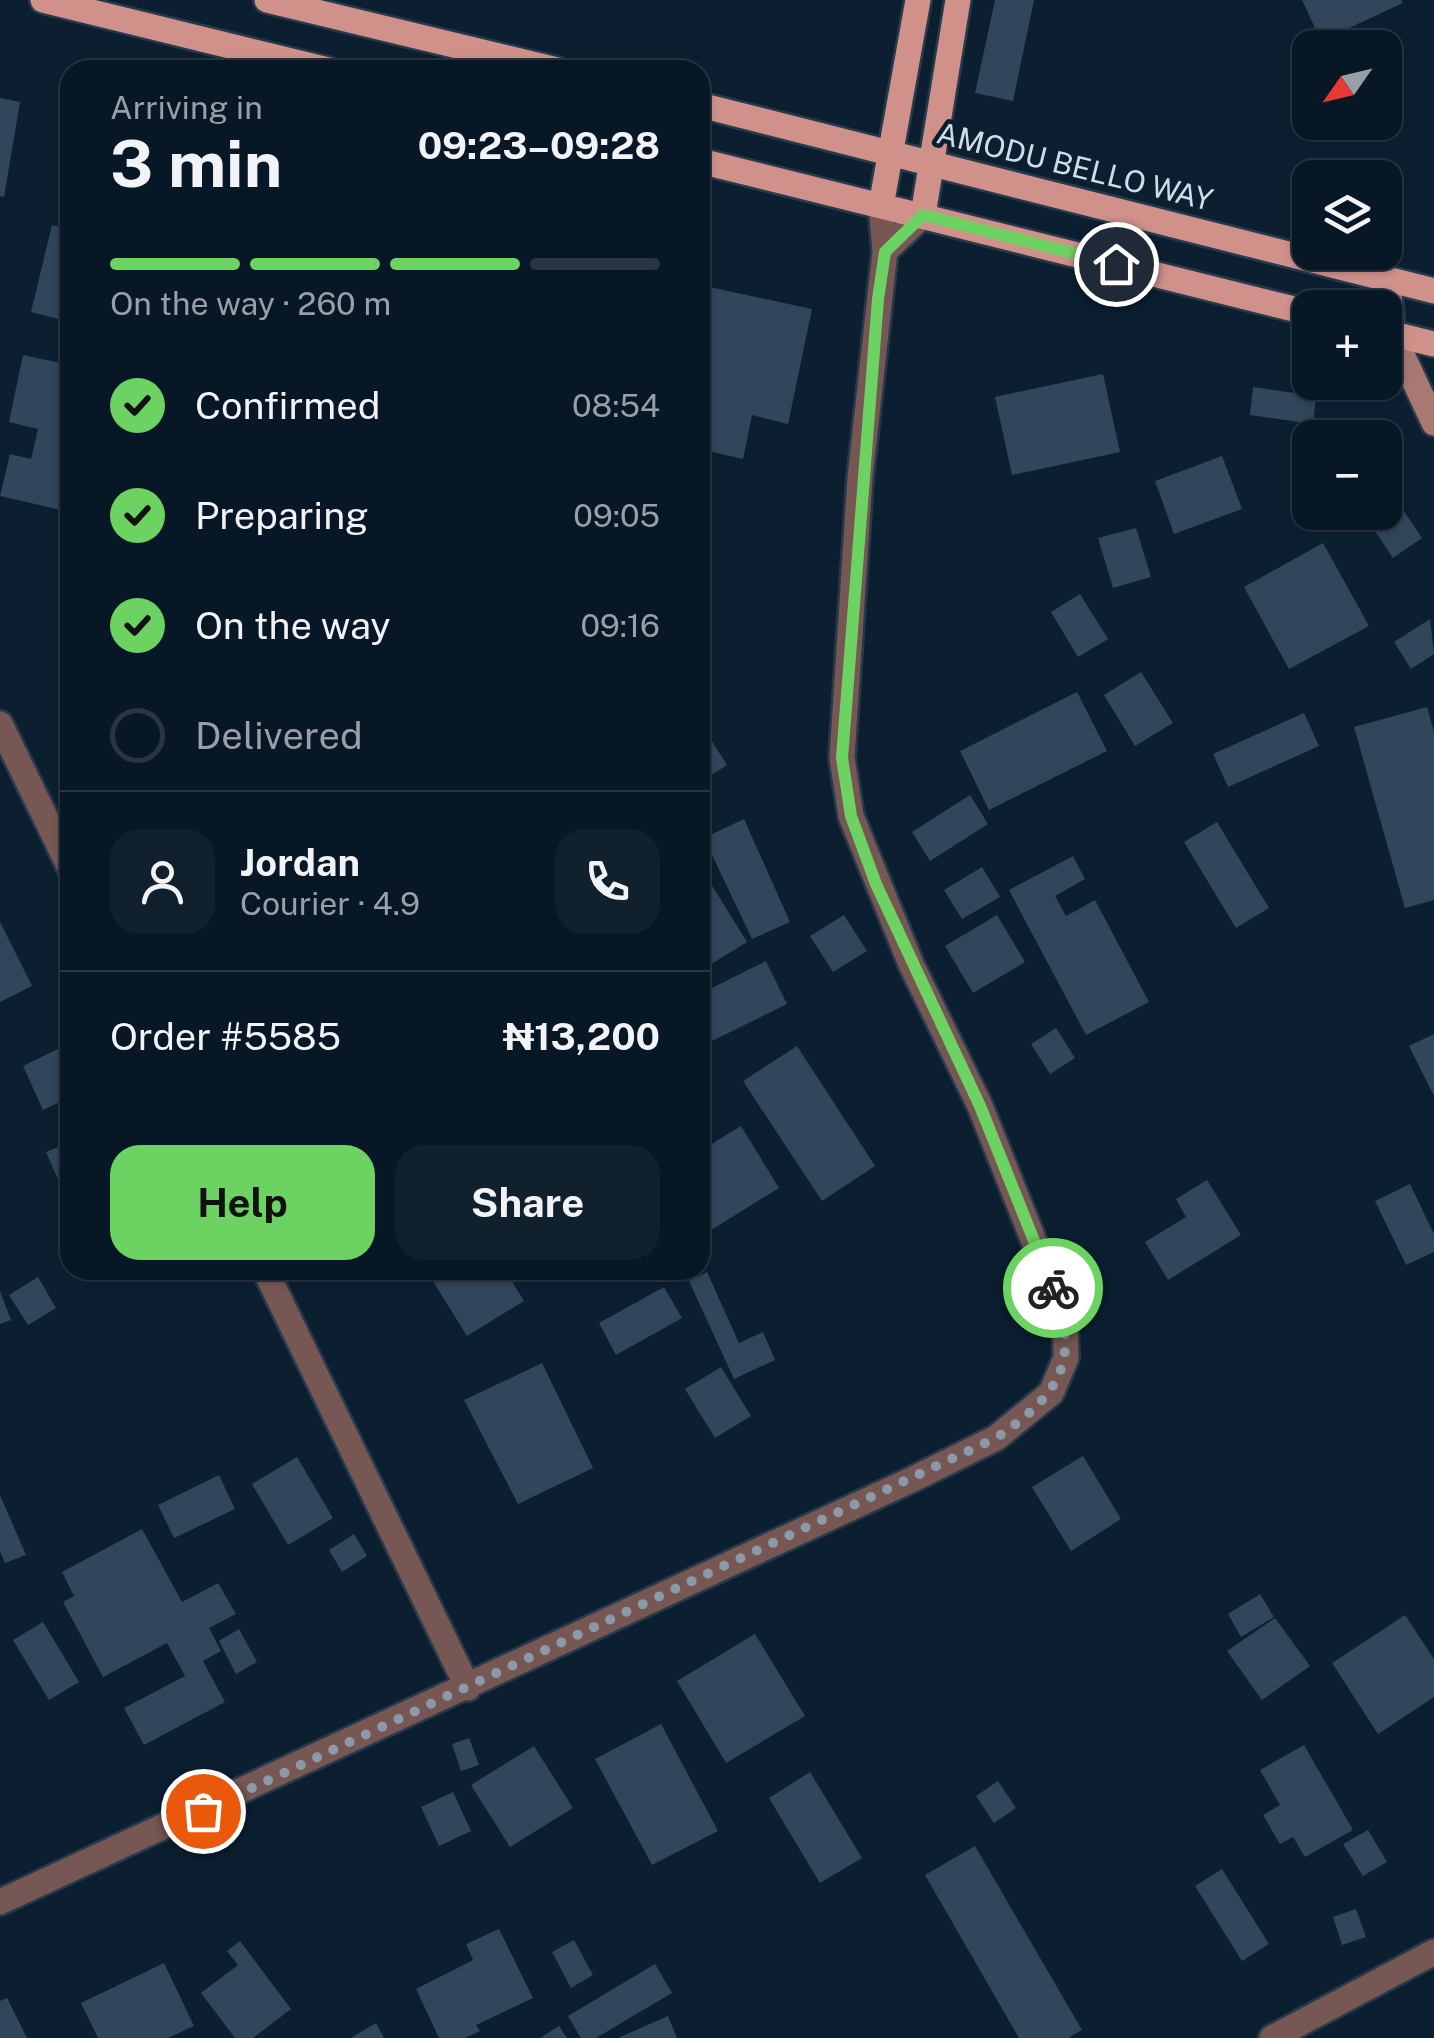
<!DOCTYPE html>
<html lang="en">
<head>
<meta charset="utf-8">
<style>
	:root { --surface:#081725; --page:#11202d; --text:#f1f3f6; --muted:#989fa7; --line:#293642; --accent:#6cd362 }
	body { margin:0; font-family:"Public Sans",sans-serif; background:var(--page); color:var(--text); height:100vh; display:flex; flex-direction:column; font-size:38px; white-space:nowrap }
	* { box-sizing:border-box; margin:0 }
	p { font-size:32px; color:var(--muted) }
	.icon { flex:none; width:55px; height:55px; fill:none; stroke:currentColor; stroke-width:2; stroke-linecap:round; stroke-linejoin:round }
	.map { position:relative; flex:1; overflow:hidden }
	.details { position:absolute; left:60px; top:60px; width:650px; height:1220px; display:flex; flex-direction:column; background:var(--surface); border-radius:30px; box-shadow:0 2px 8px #0004,0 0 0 2px var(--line) }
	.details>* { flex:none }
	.needle { width:65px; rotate:236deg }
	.fabs { position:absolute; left:1292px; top:30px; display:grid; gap:20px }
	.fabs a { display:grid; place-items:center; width:110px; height:110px; border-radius:20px; background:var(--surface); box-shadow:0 2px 8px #0004,0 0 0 2px var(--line); font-size:50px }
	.pin { position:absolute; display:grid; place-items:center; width:85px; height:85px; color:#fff; margin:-42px; border:5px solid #fff; border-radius:50%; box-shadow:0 2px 10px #0007 }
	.courier { position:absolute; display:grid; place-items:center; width:100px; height:100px; margin:-50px; border:8px solid #6cd362; border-radius:50%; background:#fff; color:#222; box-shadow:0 2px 12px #0007 }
	.headline em { font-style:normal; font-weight:700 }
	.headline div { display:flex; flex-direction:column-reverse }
	.headline { display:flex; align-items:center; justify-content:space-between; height:170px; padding:0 50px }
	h1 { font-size:65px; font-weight:700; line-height:75px }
	.bar { display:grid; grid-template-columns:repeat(4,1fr); gap:15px 10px; align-content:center; height:120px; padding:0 50px }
	.bar i { height:12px; border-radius:8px; background:var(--line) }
	.bar .selected { background:var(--accent) }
	.bar p { grid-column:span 4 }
	.line { display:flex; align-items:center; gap:25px; padding:0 50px; border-top:2px solid var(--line) }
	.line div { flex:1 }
	.round { display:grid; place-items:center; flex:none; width:105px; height:105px; border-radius:30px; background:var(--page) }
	ol { padding:0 50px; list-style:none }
	li { display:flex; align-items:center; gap:30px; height:110px }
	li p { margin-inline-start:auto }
	li .icon { padding:10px; border-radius:50%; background:var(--accent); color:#111; stroke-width:4 }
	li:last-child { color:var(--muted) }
	li i { width:55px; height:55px; border:5px solid var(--line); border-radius:50% }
	.primary-button { display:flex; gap:20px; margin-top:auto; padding:20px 50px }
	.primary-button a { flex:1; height:115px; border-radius:30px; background:var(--accent); color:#111; font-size:40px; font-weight:700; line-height:115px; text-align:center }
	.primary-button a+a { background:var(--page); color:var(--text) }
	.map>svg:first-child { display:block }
	.building { fill:#31465a }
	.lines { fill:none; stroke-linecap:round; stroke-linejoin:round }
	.street-casing { stroke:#273a4b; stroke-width:30 }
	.secondary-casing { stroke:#273a4b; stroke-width:30 }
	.primary-casing { stroke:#273a4b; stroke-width:30 }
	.street { stroke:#765754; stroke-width:25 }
	.secondary { stroke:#a97873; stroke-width:25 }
	.primary { stroke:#d0918b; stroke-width:25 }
	.done { stroke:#8b9aa9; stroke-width:10; stroke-dasharray:0 18 }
	.route { stroke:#6cd362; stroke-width:12 }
	.labels { text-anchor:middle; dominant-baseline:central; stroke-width:9; stroke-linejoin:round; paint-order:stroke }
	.street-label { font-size:30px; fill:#d0dde9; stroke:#0b1f31 }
</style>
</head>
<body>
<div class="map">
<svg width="1434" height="2038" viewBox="0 0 1434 2038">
	<rect width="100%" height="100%" fill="#0b1f31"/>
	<!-- building -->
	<path class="building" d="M 995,0 L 1034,0 L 1013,101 L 975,93 Z
		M 1302,0 L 1401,0 L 1403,3 L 1321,41 Z
		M 0,98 L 20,102 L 4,197 L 0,196 Z
		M 52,225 L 70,229 L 70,322 L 31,312 Z
		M 700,285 L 812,309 L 788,424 L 752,415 L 743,459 L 700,449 Z
		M 23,355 L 70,365 L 70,512 L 0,496 L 10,454 L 31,459 L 38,429 L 9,422 Z
		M 1103,374 L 1120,452 L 1012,475 L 995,397 Z
		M 1253,387 L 1316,396 L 1313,424 L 1250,415 Z
		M 1353,423 L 1356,438 L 1316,438 L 1314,429 Z
		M 1222,456 L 1242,509 L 1174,534 L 1155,481 Z
		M 1391,492 L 1422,538 L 1393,558 L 1362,512 L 1385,512 L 1385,496 Z
		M 1136,528 L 1151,577 L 1113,588 L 1098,538 Z
		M 1323,543 L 1369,626 L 1289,669 L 1244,587 Z
		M 1080,594 L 1108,639 L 1078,657 L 1051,612 Z
		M 1430,619 L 1434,654 L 1411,669 L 1394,642 Z
		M 1141,672 L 1173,723 L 1135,746 L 1104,695 Z
		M 1077,692 L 1107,751 L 989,810 L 960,751 Z
		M 1427,707 L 1434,732 L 1434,900 L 1405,908 L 1354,727 Z
		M 1304,713 L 1319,746 L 1228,787 L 1213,754 Z
		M 710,738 L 727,765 L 700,782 L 700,744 Z
		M 970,795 L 988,824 L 930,861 L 912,832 Z
		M 744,819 L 790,922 L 752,939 L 704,838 Z
		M 1217,822 L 1269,908 L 1236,928 L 1184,842 Z
		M 1073,856 L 1085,879 L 1055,896 L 1066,916 L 1095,900 L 1149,1002 L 1086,1035 L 1009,890 Z
		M 700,866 L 747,942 L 700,971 Z
		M 982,867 L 1000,897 L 962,919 L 944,890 Z
		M 844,915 L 867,951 L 833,972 L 810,936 Z
		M 997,915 L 1025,962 L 973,993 L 945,946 Z
		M 0,922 L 32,986 L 0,1002 Z
		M 766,961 L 787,1004 L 700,1047 L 700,994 Z
		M 1056,1028 L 1075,1058 L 1050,1074 L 1031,1044 Z
		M 1434,1034 L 1434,1096 L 1409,1046 Z
		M 70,1043 L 70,1097 L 43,1110 L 23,1066 Z
		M 797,1046 L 875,1166 L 822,1201 L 743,1081 Z
		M 741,1126 L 779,1188 L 700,1237 L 700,1151 Z
		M 70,1142 L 70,1207 L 46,1152 Z
		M 1207,1180 L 1241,1235 L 1168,1280 L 1145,1242 L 1186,1217 L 1176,1199 Z
		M 1410,1184 L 1434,1234 L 1434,1252 L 1406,1265 L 1375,1201 Z
		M 426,1270 L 482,1270 L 486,1277 L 505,1270 L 524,1301 L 467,1336 Z
		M 707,1272 L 739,1343 L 763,1332 L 775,1360 L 734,1379 L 689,1281 Z
		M 38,1277 L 56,1308 L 28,1325 L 9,1295 Z
		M 664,1287 L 682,1318 L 616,1355 L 599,1323 Z
		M 0,1291 L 11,1320 L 0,1324 Z
		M 542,1363 L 593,1468 L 518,1504 L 464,1400 Z
		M 721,1367 L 751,1416 L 715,1438 L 685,1389 Z
		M 1083,1456 L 1121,1519 L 1071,1551 L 1032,1487 Z
		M 297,1457 L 333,1518 L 288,1545 L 252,1484 Z
		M 219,1475 L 235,1509 L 174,1538 L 158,1505 Z
		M 0,1495 L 26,1555 L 5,1563 L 0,1551 Z
		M 142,1529 L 182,1602 L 218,1583 L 236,1614 L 209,1628 L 221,1651 L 203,1661 L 225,1702 L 144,1745 L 124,1708 L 185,1676 L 167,1643 L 103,1677 L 63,1602 L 74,1596 L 62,1572 Z
		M 354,1534 L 367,1556 L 342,1572 L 329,1550 Z
		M 1260,1594 L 1274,1617 L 1241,1637 L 1228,1614 Z
		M 1405,1615 L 1434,1659 L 1434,1697 L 1378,1734 L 1332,1663 Z
		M 1275,1618 L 1310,1666 L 1262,1700 L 1227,1651 Z
		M 43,1622 L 79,1682 L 49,1700 L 13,1640 Z
		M 239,1629 L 257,1662 L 236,1674 L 219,1641 Z
		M 755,1634 L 805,1716 L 726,1763 L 677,1681 Z
		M 661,1724 L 718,1831 L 652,1865 L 595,1759 Z
		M 469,1738 L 479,1765 L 461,1771 L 452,1744 Z
		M 1304,1745 L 1353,1830 L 1305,1857 L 1293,1837 L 1280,1844 L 1263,1815 L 1280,1805 L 1260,1770 Z
		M 534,1746 L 573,1808 L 510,1847 L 471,1785 Z
		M 810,1772 L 862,1858 L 820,1883 L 769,1798 Z
		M 998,1781 L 1016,1808 L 994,1823 L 976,1796 Z
		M 453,1792 L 471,1831 L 439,1846 L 421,1807 Z
		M 1368,1830 L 1387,1862 L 1363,1876 L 1343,1844 Z
		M 975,1846 L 1082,2030 L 1068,2038 L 1019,2038 L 925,1875 Z
		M 1222,1869 L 1269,1944 L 1242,1961 L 1195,1886 Z
		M 1356,1909 L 1366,1937 L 1342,1945 L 1333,1917 Z
		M 499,1929 L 533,1998 L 476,2025 L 480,2031 L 465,2038 L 439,2038 L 416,1989 L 473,1960 L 466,1944 Z
		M 574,1940 L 593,1975 L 571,1988 L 552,1952 Z
		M 240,1941 L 291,2009 L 253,2038 L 235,2038 L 201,1993 L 238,1965 L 227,1951 Z
		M 164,1963 L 194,2026 L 168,2038 L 98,2038 L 81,2003 Z
		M 655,1964 L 672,1993 L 596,2038 L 581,2038 L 568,2016 Z
		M 7,1998 L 27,2038 L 0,2038 L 0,2001 Z
		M 668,2016 L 677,2038 L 618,2038 Z
		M 376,2023 L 384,2038 L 351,2038 Z
		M 559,2026 L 567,2038 L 540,2038 Z"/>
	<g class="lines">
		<defs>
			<path id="street" d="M 885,251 L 923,215
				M 0,724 L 70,868
				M 265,1270 L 468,1688
				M 0,1902 L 911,1480 L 996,1438 L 1051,1393 L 1066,1358 L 1065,1319 L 980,1106 L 911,964 L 851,816 L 842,758 L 860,478 L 885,251 L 881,206
				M 1272,2038 L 1434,1952"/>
			<path id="secondary" d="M 1388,279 L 1392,333 L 1434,423"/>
			<path id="primary" d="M 43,0 L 328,70
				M 267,0 L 557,70
				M 700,105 L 1434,291
				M 700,161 L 1310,313
				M 881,206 L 918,0
				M 923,215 L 958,0
				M 1385,332 L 1434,344"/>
		</defs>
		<!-- street casing -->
		<use href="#street" class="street-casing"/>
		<!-- secondary casing -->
		<use href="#secondary" class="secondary-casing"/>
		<!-- primary casing -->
		<use href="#primary" class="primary-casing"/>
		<!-- street -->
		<use href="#street" class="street"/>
		<!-- secondary -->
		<use href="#secondary" class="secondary"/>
		<!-- primary -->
		<use href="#primary" class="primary"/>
	</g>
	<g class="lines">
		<!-- done -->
		<path class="done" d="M 203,1811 L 996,1438 C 1058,1396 1082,1362 1053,1288"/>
		<!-- route -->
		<path class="route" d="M 1053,1288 L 980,1106 L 876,884 L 851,816 L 842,758 L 878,299 L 885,252 L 923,215 L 1116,264"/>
	</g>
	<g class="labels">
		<!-- street labels -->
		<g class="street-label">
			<text transform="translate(1075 166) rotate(14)">AMODU BELLO WAY</text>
		</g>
	</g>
</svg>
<div class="fabs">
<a><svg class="needle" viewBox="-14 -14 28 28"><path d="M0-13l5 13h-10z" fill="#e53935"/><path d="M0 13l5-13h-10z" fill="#989fa7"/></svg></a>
<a><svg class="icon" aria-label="layers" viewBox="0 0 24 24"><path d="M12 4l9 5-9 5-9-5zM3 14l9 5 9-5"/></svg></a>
<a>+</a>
<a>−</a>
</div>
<div class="pin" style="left:203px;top:1811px;background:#ea580c"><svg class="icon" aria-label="bag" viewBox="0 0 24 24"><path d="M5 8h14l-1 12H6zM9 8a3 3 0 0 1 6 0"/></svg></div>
<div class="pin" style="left:1116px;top:264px;background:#1f2937"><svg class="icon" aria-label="home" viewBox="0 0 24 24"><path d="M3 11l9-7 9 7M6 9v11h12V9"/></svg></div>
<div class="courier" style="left:1053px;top:1288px"><svg class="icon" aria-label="bike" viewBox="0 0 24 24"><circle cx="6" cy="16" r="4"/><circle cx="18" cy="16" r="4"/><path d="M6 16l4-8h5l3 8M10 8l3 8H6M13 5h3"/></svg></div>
<section class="details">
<div class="headline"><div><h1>3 min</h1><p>Arriving in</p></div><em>09:23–09:28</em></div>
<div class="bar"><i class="selected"></i><i class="selected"></i><i class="selected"></i><i></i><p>On the way · 260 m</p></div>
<ol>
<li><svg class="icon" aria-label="check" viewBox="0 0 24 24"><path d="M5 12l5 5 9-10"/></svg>Confirmed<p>08:54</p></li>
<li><svg class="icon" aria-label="check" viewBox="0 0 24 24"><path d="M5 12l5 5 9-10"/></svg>Preparing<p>09:05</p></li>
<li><svg class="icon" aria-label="check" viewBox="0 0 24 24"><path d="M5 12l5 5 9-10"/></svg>On the way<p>09:16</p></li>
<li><i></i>Delivered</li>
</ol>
<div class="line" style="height:180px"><a class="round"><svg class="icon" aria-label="person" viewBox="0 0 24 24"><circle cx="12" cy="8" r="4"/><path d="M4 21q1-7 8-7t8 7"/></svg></a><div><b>Jordan</b><p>Courier · 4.9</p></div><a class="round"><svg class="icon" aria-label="phone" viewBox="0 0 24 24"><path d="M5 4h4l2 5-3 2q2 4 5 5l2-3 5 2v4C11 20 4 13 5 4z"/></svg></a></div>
<div class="line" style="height:130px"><div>Order #5585</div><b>₦13,200</b></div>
<div class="primary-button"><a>Help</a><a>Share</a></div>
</section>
</div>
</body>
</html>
